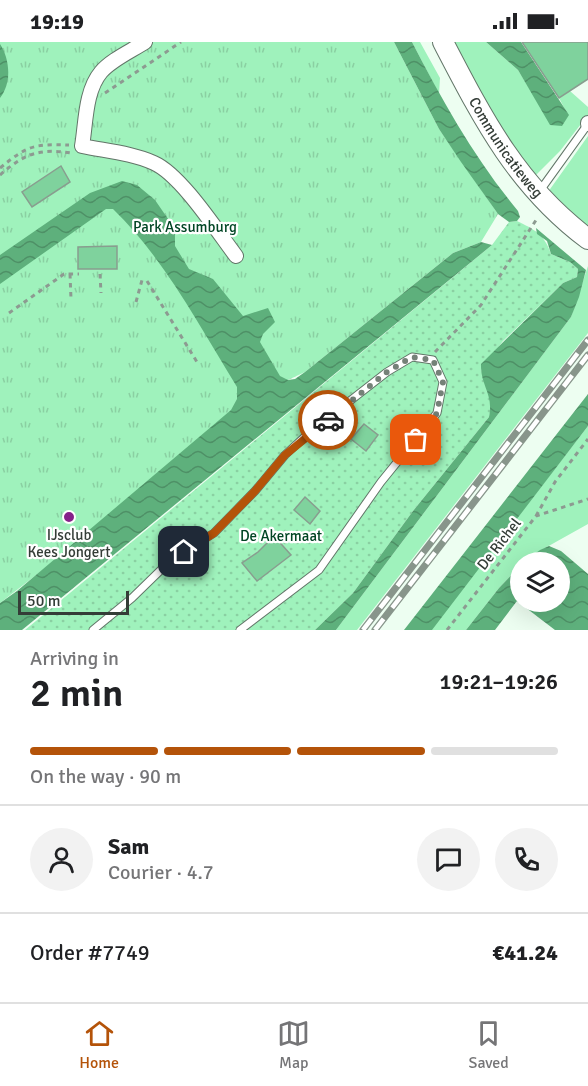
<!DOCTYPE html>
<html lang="en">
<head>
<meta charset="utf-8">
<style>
	:root { --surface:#fff; --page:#f2f2f2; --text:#202124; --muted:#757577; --line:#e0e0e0; --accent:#b45309 }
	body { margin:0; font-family:Signika,sans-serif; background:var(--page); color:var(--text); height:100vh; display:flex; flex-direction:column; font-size:22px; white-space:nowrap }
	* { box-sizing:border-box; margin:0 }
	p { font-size:20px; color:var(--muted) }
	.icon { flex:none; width:33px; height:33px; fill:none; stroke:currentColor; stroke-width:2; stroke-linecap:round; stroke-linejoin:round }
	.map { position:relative; height:588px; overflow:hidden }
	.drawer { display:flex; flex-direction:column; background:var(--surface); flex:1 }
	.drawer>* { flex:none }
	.tools { position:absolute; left:510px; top:510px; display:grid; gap:12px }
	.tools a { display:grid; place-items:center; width:60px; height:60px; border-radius:50%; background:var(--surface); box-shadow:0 6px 24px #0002; font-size:30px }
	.scale { position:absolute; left:18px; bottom:15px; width:111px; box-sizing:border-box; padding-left:6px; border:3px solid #343d37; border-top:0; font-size:16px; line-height:21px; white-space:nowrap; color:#343d37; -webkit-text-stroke:4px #fff; paint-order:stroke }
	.pin { position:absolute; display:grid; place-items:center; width:51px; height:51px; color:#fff; margin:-26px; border-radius:12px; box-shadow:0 3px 9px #0006 }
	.courier { position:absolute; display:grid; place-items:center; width:60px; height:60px; margin:-30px; border:4px solid #b45309; border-radius:50%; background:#fff; color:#222; box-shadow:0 2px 8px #0007 }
	.headline em { font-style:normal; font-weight:600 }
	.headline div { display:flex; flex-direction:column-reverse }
	.headline { display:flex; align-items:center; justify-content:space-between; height:102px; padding:0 30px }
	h1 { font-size:39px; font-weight:600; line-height:45px }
	.bar { display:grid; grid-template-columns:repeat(4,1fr); gap:9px 6px; align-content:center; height:72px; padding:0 30px }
	.bar i { height:8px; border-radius:4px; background:var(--line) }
	.bar .current { background:var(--accent) }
	.bar p { grid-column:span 4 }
	.line { display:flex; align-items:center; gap:15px; padding:0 30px; border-top:2px solid var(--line) }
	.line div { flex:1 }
	.round { display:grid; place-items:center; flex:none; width:63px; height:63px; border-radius:32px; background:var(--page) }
	.status { display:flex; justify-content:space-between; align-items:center; height:42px; padding:0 30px; background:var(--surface); direction:ltr }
	.status svg { height:16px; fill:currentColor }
	.dock { display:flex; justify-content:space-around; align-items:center; height:84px; border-top:2px solid var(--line); background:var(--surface); font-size:16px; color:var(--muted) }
	.dock a { display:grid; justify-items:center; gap:3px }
	.dock .current { color:var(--accent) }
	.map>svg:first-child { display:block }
	.grass { fill:#9ff2bc }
	.park { fill:url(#park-tufts) }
	.garden { fill:url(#garden-dots) }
	.water { fill:url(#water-waves) }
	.building { fill:#7fd29d; stroke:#899d8f; stroke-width:1.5 }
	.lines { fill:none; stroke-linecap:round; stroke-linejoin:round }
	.lane-casing { stroke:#627568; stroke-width:9 }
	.street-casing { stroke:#627568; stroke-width:16 }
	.secondary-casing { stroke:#627568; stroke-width:22 }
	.path { stroke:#8d9a91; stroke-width:3; stroke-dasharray:4.5 4.5; stroke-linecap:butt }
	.lane { stroke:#fff; stroke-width:7 }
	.street { stroke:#fff; stroke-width:14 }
	.secondary { stroke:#fff; stroke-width:20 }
	.rail-casing { stroke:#88958b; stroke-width:7 }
	.rail { stroke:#fff; stroke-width:4.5; stroke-dasharray:14; stroke-linecap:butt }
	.done { stroke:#758178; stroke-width:6; stroke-dasharray:0 10.8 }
	.route { stroke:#b45309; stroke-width:8 }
	.poi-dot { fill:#852189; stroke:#fff; stroke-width:2 }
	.labels { text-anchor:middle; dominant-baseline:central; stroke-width:4.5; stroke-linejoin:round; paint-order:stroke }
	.street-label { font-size:15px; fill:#343d37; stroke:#fff }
	.park-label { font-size:15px; fill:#014524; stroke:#fff }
	.poi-label { font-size:15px; fill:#343d37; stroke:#fff }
</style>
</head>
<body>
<div class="status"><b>19:19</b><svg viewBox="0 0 49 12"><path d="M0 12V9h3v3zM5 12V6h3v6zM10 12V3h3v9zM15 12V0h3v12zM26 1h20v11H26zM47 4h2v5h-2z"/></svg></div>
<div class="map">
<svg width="588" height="588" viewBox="0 0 588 588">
	<defs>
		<pattern id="park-tufts" width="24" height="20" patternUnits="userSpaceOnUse" patternTransform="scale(1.5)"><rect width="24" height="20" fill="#9ff2bc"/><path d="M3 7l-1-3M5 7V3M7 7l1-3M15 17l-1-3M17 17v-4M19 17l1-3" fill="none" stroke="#8ad0a2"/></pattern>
		<pattern id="garden-dots" width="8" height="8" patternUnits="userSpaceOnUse" patternTransform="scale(1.5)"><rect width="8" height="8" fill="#9ff2bc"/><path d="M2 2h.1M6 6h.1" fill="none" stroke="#8ad0a2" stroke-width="1.8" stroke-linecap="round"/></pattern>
		<pattern id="water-waves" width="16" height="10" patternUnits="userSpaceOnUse" patternTransform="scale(1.5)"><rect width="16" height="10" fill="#5eb07c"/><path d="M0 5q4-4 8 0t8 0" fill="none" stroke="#4e9066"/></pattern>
	</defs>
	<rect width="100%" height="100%" fill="#edfef1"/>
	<!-- grass -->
	<path class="grass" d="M 412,0 L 420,0 L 440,36 L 439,52 Z
		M 452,0 L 486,0 L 518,28 L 529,46 L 561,84 L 568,73 L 559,56 L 570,49 L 588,65 L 588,73 L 560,109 L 535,134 L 491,72 Z
		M 588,94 L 588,186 L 548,150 Z
		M 588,224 L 588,291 L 357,588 L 336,588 L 571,275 Z
		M 588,384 L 588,482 L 520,520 L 520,524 L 499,546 L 466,588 L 430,588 Z"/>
	<!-- park -->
	<path class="park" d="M 0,0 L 394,0 L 439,87 L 498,172 L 481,200 L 453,211 L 305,330 L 288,338 L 0,561 Z"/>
	<!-- garden -->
	<path class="garden" d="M 517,179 C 534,187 545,193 551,212 L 570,220 L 578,227 L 577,235 L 563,241 L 503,299 L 481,328 L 492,362 L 489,375 L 413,469 L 353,551 L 315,588 L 25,588 L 492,203 L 509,180 Z"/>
	<!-- water -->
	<path class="water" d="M 394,0 L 412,0 C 443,60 475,117 518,169 L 520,175 L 517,179 L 509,180 L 498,172 L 461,120 L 439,87 Z
		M 486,0 L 521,0 L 569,73 L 562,84 L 550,83 L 518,28 Z
		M 0,2 C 10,17 12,41 0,56 Z
		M 122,139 L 137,143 L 155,158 L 175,187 L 175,204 L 189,227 L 213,237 L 243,274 L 268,266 L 275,280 L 263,292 L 260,300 L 280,334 L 288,338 L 295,337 L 305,330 L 453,211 L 481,200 L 492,203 L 22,588 L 0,588 L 0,561 L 17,549 L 231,368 L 237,357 L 237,345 C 200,285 164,216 113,167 L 106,167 L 0,242 L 0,213 L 90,151 Z
		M 536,186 L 586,228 L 579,255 L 571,275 L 336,588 L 315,588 L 353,551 L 413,469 L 489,375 C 494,352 480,343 481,322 L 563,241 L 577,235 L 578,227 L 570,220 L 551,212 L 547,199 L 537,192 Z
		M 588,352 L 588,384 L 432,588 L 404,588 Z
		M 549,504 L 561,509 L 588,532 L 588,588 L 555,588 L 517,559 L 495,588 L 466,588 L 499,546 L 520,524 L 520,560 L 560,560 L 560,520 L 523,520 L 540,508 Z"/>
	<!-- building -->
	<path class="building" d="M 522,0 L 588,0 L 588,37 L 559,56 Z
		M 61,124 L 70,140 L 32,165 L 22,150 Z
		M 117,204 L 117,227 L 78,227 L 78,205 Z
		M 364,382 L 378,393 L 366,409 L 351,397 Z
		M 305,455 L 320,469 L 310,482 L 294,468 Z
		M 274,494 L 291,513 L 257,539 L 242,521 L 258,510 Z"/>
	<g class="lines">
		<defs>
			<path id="lane" d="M 539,150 L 588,82
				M 93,588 L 132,556 L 170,519 L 214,491 L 255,449 L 285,413 L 310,390 L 387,330 L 412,315 L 433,318 L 443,340 L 437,371 L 381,440 L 319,528 L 240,588"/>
			<path id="street" d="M 145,0 C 131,9 111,18 101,30 C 85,49 86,81 82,104 C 106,109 132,111 154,121 C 181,133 217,189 236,214
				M 588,82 L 588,81"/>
			<g id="secondary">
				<path id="s1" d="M 443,0 C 483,77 517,144 588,197"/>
			</g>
		</defs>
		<!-- lane casing -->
		<use href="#lane" class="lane-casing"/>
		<!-- street casing -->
		<use href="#street" class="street-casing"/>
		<!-- secondary casing -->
		<use href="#secondary" class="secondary-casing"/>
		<!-- path -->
		<path class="path" d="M 105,51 L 181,0
			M 0,126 C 28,103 34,102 69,103
			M 0,133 C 24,112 39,106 71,111
			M 70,232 L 71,257
			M 100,232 L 101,251
			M 147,239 L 197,320
			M 136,260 L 142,238
			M 9,271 L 64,232 L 79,232
			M 435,310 L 481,263 L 538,175
			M 536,474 L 555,440 L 588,397
			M 447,588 L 536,474 L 588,457"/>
		<!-- lane -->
		<use href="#lane" class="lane"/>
		<!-- street -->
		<use href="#street" class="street"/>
		<!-- secondary -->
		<use href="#secondary" class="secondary"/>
		<defs>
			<path id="rail" d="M 363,588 L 588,298
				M 375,588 L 588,313"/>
		</defs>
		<!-- rail casing -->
		<use href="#rail" class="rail-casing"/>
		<!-- rail -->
		<use href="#rail" class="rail"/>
	</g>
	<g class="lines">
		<!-- done -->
		<path class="done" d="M 328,378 L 387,330 L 412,315 L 433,318 L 443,340 L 437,371 L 416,398"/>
		<!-- route -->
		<path class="route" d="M 184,510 L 214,491 L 255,449 L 285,413 L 328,378"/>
	</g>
	<!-- markers -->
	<circle class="poi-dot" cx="69" cy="475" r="6"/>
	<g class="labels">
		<!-- street labels -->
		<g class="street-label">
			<text stroke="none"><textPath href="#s1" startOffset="123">Communicatieweg</textPath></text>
			<text transform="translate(499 502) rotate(-52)">De Richel</text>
		</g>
		<!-- park labels -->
		<g class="park-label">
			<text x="185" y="185">Park Assumburg</text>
			<text x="281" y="494">De Akermaat</text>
		</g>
		<!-- poi labels -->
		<g class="poi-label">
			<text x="69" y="493">IJsclub<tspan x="69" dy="17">Kees Jongert</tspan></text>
		</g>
	</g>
</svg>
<div class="tools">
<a><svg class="icon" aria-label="layers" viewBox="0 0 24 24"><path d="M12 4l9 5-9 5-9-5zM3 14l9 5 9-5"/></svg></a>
</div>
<div class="scale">50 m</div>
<div class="pin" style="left:416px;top:398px;background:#ea580c"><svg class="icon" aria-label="bag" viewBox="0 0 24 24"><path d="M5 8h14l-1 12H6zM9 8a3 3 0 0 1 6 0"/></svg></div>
<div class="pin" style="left:184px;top:510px;background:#1f2937"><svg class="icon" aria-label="home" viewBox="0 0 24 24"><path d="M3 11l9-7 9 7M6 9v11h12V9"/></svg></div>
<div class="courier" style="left:328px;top:378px"><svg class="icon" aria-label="car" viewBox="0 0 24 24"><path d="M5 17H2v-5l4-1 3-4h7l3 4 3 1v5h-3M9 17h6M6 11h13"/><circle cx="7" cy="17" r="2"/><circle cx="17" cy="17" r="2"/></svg></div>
</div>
<section class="drawer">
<div class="headline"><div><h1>2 min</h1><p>Arriving in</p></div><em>19:21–19:26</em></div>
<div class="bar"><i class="current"></i><i class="current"></i><i class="current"></i><i></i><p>On the way · 90 m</p></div>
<div class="line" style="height:108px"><a class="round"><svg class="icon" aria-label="person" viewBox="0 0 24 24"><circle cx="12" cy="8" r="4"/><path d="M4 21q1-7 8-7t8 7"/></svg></a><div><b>Sam</b><p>Courier · 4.7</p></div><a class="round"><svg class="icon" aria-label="chat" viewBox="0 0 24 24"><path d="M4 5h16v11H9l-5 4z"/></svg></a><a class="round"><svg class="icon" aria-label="phone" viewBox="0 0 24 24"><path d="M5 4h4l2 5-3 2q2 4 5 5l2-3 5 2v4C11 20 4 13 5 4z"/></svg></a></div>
<div class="line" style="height:78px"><div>Order #7749</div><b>€41.24</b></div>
</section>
<nav class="dock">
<a class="current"><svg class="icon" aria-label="home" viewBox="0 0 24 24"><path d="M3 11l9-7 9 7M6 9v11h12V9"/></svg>Home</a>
<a><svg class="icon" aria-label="map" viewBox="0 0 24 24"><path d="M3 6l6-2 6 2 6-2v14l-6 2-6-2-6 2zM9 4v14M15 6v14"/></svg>Map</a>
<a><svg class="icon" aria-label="saved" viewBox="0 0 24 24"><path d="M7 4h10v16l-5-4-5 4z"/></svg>Saved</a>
</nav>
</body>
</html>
